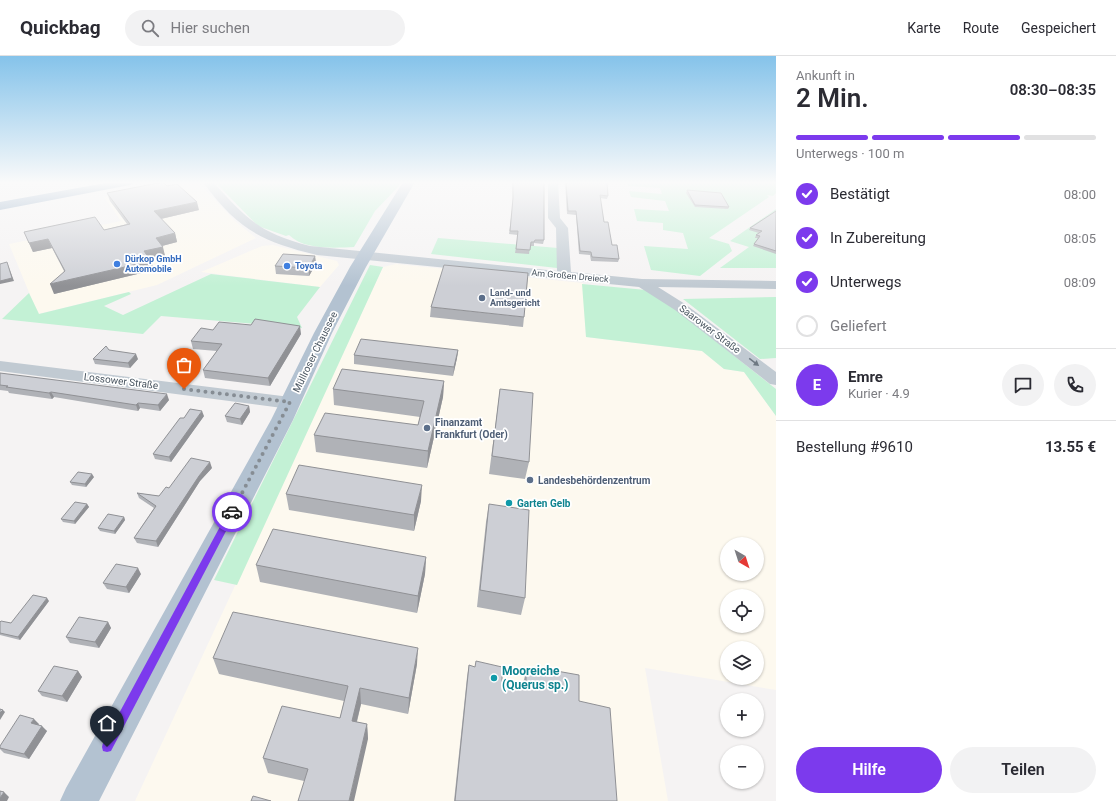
<!DOCTYPE html>
<html lang="de">
<head>
<meta charset="utf-8">
<style>
	:root { --surface:#fff; --page:#f2f2f3; --text:#2b2b33; --muted:#7c7c81; --line:#e1e1e2; --accent:#7c3aed }
	body { margin:0; font-family:Roboto,sans-serif; background:var(--page); color:var(--text); height:100vh; display:flex; flex-direction:column; font-size:15px; white-space:nowrap }
	* { box-sizing:border-box; margin:0 }
	p { font-size:13px; color:var(--muted) }
	.icon { flex:none; width:22px; height:22px; fill:none; stroke:currentColor; stroke-width:2; stroke-linecap:round; stroke-linejoin:round }
	.map { position:relative; flex:1; overflow:hidden }
	.drawer { display:flex; flex-direction:column; background:var(--surface); width:340px }
	.drawer>* { flex:none }
	.needle { width:26px; rotate:141deg }
	.tools { position:absolute; left:720px; top:481px; display:grid; gap:8px }
	.tools a { display:grid; place-items:center; width:44px; height:44px; border-radius:50%; background:var(--surface); box-shadow:0 1px 3px #0004; font-size:20px }
	.pin { position:absolute; display:grid; place-items:center; width:34px; height:34px; color:#fff; margin:-41px -17px; border-radius:50% 50% 50% 0; rotate:-45deg; box-shadow:0 0 4px #0007 }
	.pin .icon { rotate:45deg }
	.courier { position:absolute; display:grid; place-items:center; width:40px; height:40px; margin:-20px; border:3px solid #7c3aed; border-radius:50%; background:#fff; color:#222; box-shadow:0 1px 5px #0007 }
	.headline em { font-style:normal; font-weight:600 }
	.headline div { display:flex; flex-direction:column-reverse }
	.headline { display:flex; align-items:center; justify-content:space-between; height:68px; padding:0 20px }
	h1 { font-size:26px; font-weight:600; line-height:30px }
	.bar { display:grid; grid-template-columns:repeat(4,1fr); gap:6px 4px; align-content:center; height:48px; padding:0 20px }
	.bar i { height:5px; border-radius:3px; background:var(--line) }
	.bar .selected { background:var(--accent) }
	.bar p { grid-column:span 4 }
	.line { display:flex; align-items:center; gap:10px; padding:0 20px; border-top:1px solid var(--line) }
	.line div { flex:1 }
	.round { display:grid; place-items:center; flex:none; width:42px; height:42px; border-radius:21px; background:var(--page) }
	ol { padding:0 20px; list-style:none }
	li { display:flex; align-items:center; gap:12px; height:44px }
	li p { margin-inline-start:auto }
	li .icon { padding:4px; border-radius:50%; background:var(--accent); color:#fff; stroke-width:4 }
	li:last-child { color:var(--muted) }
	li i { width:22px; height:22px; border:2px solid var(--line); border-radius:50% }
	.primary-button { display:flex; gap:8px; margin-top:auto; padding:8px 20px }
	.primary-button a { flex:1; height:46px; border-radius:24px; background:var(--accent); color:#fff; font-size:16px; font-weight:600; line-height:46px; text-align:center }
	.primary-button a+a { background:var(--page); color:var(--text) }
	header { display:flex; align-items:center; gap:24px; box-sizing:border-box; height:56px; padding:0 20px; background:var(--surface); border-bottom:1px solid var(--line) }
	header strong { font-size:19px }
	nav { display:flex; gap:22px; margin-inline-start:auto; font-size:14px }
	.search { width:280px; height:36px; background:var(--page); display:flex; align-items:center; gap:10px; box-sizing:border-box; padding:0 14px; border-radius:22px; color:var(--muted); font-size:15px }
	main { display:flex; flex:1; min-height:0 }
	.map>svg:first-child { display:block }
	.commercial { fill:#fdf9ef; fill-rule:evenodd }
	.green { fill:#c3f1d5 }
	.lines { fill:none; stroke-linecap:round; stroke-linejoin:round }
	.minor { fill:#c1cad2; fill-rule:evenodd }
	.major { fill:#b3c2d1; fill-rule:evenodd }
	.highway { fill:#8ba5c1; fill-rule:evenodd }
	.wall { fill:#b0b2b7 }
	.shaded-wall { fill:#909195 }
	.building { fill:#cdcfd5; stroke:#909195 }
	.oneway { fill:#6e7983 }
	.route { fill:#7c3aed }
	.done { stroke:#868d94; stroke-width:4; stroke-dasharray:0 7.2 }
	.shop-dot { fill:#3f7fe0; stroke:#fff; stroke-width:1.5 }
	.service-dot { fill:#5c6f8a; stroke:#fff; stroke-width:1.5 }
	.culture-dot { fill:#0f9aa8; stroke:#fff; stroke-width:1.5 }
	.labels { text-anchor:middle; dominant-baseline:central; stroke-width:3.5; stroke-linejoin:round; paint-order:stroke }
	.far-shop-label { font-size:9px; font-weight:bold; fill:#366cbe; stroke:#fff; text-anchor:start }
	.far-street-label { font-size:9px; fill:#4a5661; stroke:#fff }
	.far-service-label { font-size:9px; font-weight:bold; fill:#4e5e75; stroke:#fff; text-anchor:start }
	.street-label { font-size:10px; fill:#4a5661; stroke:#fff }
	.service-label { font-size:10px; font-weight:bold; fill:#4e5e75; stroke:#fff; text-anchor:start }
	.culture-label { font-size:10px; font-weight:bold; fill:#0d838f; stroke:#fff; text-anchor:start }
	.near-culture-label { font-size:12px; font-weight:bold; fill:#0d838f; stroke:#fff; text-anchor:start }
</style>
</head>
<body>
<header>
<strong>Quickbag</strong>
<div class="search"><svg class="icon" aria-label="search" viewBox="0 0 24 24"><circle cx="10" cy="10" r="6"/><path d="M15 15l6 6"/></svg>Hier suchen</div>
<nav><a>Karte</a><a>Route</a><a>Gespeichert</a></nav>
</header>
<main>
<div class="map">
<svg width="776" height="745" viewBox="0 0 776 745">
	<rect width="100%" height="100%" fill="#f5f3f3"/>
	<!-- commercial -->
	<path class="commercial" d="M 181,126 L 198,126 L 235,165 L 256,182 L 157,229 L 38,258 L 9,188 L 121,165 L 104,141 Z
		M 273,189 L 337,205 L 339,209 L 320,231 L 201,216 L 262,190 Z
		M 396,208 L 583,227 L 586,281 L 702,295 L 724,313 L 744,316 L 776,360 L 776,634 L 645,612 L 668,745 L 135,745 L 383,211 ZM 727,488 L 757,488 L 757,518 L 727,518 ZM 727,540 L 757,540 L 757,570 L 727,570 ZM 727,592 L 757,592 L 757,622 L 727,622 Z"/>
	<!-- green -->
	<path class="green" d="M 215,126 L 401,126 L 397,132 L 375,155 L 354,191 C 334,192 304,194 289,179 L 286,180 L 258,170 Z
		M 627,126 L 772,126 L 776,127 L 776,137 L 773,140 L 767,139 L 769,141 L 709,182 L 729,188 L 732,195 L 700,220 L 651,214 L 644,190 L 688,193 L 683,177 L 663,174 L 663,167 L 637,165 L 634,153 L 669,155 L 665,145 L 631,141 L 629,135 L 662,138 L 660,132 L 628,130 Z
		M 776,153 L 776,212 L 720,212 L 749,191 L 730,185 Z
		M 438,182 L 558,192 L 557,212 L 431,198 Z
		M 370,209 L 383,211 L 237,529 L 214,524 Z
		M 211,218 L 320,231 L 297,261 L 302,272 L 161,260 L 143,278 L 2,263 L 29,237 L 39,258 L 129,236 L 131,238 L 104,250 L 123,259 Z
		M 582,228 L 646,234 L 670,249 L 776,333 L 776,360 L 744,316 L 724,313 L 702,295 L 586,281 Z
		M 776,241 L 776,302 L 760,303 L 683,243 Z"/>
	<g class="lines">
		<!-- minor -->
		<path class="minor" d="M 203,126 L 213,126 C 248,164 258,176 310,190 L 557,215 L 556,172 L 548,162 L 548,126 L 558,126 L 560,162 L 568,172 L 571,216 L 642,223 L 776,225 L 776,233 L 658,231 L 685,248 L 776,316 L 776,329 L 770,328 L 675,254 L 639,231 L 317,199 C 261,185 238,174 203,126 Z
			M 0,305 L 290,341 L 296,343 L 299,347 L 296,351 L 290,353 L 0,315 Z"/>
		<!-- major -->
		<path class="major" d="M 403,126 L 415,126 L 366,211 L 332,277 L 293,364 L 99,745 L 60,745 L 66,732 L 271,364 L 314,277 L 350,211 Z"/>
		<!-- highway -->
		<path class="highway" d="M 111,126 L 136,126 L 130,129 L 0,154 L 0,146 Z"/>
	</g>
	<!-- wall -->
	<path class="wall" d="M 512,126 L 544,126 L 544,184 L 543,188 L 534,187 L 534,190 L 530,190 L 529,198 L 515,197 L 518,179 L 509,178 L 513,146 Z
		M 565,126 L 607,126 L 608,140 L 607,143 L 600,142 L 604,166 L 612,189 L 619,203 L 618,206 L 591,205 L 590,199 L 579,198 L 576,159 L 567,158 Z
		M 687,134 L 729,151 L 728,153 L 695,151 L 686,137 Z
		M 107,137 L 199,154 L 161,163 L 175,177 L 177,186 L 162,190 L 165,200 L 150,203 L 154,214 L 54,238 L 64,215 L 52,192 L 33,196 L 24,176 L 104,174 L 127,168 L 110,145 Z
		M 776,155 L 776,198 L 753,190 L 754,188 L 758,182 L 755,182 L 756,179 L 759,177 L 749,174 L 750,172 Z
		M 315,200 L 316,208 L 309,220 L 276,218 L 275,210 Z
		M 431,251 L 524,261 L 523,271 L 430,261 Z
		M 213,274 L 301,278 L 270,330 L 205,322 L 203,314 L 217,295 L 193,293 L 191,285 Z
		M 458,294 L 457,302 L 453,320 L 354,308 L 354,299 Z
		M 93,303 L 138,303 L 130,312 L 95,308 Z
		M 0,317 L 169,344 L 160,355 L 140,352 L 138,355 L 54,341 L 52,343 L 9,337 L 8,335 L 0,334 Z
		M 444,325 L 443,341 L 427,412 L 316,396 L 314,379 L 418,369 L 420,361 L 334,349 L 333,333 Z
		M 500,333 L 529,406 L 525,423 L 489,418 Z
		M 249,350 L 250,356 L 242,369 L 227,366 L 225,360 Z
		M 204,360 L 171,406 L 155,403 L 153,398 L 184,362 Z
		M 212,412 L 200,425 L 158,491 L 137,487 L 134,482 L 154,452 L 139,442 L 137,437 L 159,440 L 169,432 Z
		M 94,421 L 86,431 L 72,429 L 70,426 Z
		M 286,438 L 421,445 L 414,475 L 289,454 Z
		M 87,448 L 89,451 L 75,468 L 63,466 L 61,463 Z
		M 489,448 L 525,542 L 521,559 L 477,551 L 486,466 Z
		M 124,461 L 125,464 L 115,478 L 100,475 L 98,472 Z
		M 426,501 L 425,518 L 417,557 L 260,526 L 256,509 Z
		M 141,518 L 129,537 L 107,533 L 103,527 Z
		M 49,545 L 20,584 L 0,579 L 0,566 L 11,567 Z
		M 108,566 L 111,572 L 99,592 L 70,587 L 66,581 Z
		M 213,602 L 417,608 L 408,658 L 361,648 L 357,666 L 367,668 L 368,683 L 304,725 L 268,717 L 263,702 L 340,662 L 344,645 L 219,618 Z
		M 469,609 L 502,626 L 523,629 L 523,627 L 526,616 L 551,614 L 579,645 L 617,745 L 454,745 L 467,621 Z
		M 78,615 L 82,621 L 67,646 L 42,640 L 38,635 Z
		M 39,668 L 38,669 L 47,675 L 29,703 L 4,697 L 0,693 L 0,690 Z"/>
	<!-- shaded-wall -->
	<path class="shaded-wall" d="M 197,146 L 199,154 L 156,164 L 154,155 Z
		M 175,177 L 177,186 L 158,191 L 156,182 Z
		M 48,183 L 52,192 L 33,196 L 29,187 Z
		M 163,191 L 165,200 L 147,204 L 144,195 Z
		M 315,200 L 316,208 L 309,220 L 309,212 Z
		M 151,205 L 154,214 L 54,238 L 50,228 Z
		M 8,209 L 14,225 L 0,228 L 0,225 Z
		M 300,270 L 301,278 L 270,330 L 268,322 Z
		M 458,294 L 457,302 L 453,320 L 454,311 Z
		M 136,298 L 138,303 L 130,312 L 128,307 Z
		M 444,325 L 443,341 L 427,412 L 428,395 Z
		M 51,336 L 54,341 L 52,343 L 49,337 Z
		M 167,338 L 169,344 L 160,355 L 158,349 Z
		M 138,347 L 140,352 L 138,355 L 136,349 Z
		M 249,350 L 250,356 L 242,369 L 240,363 Z
		M 202,355 L 204,360 L 171,406 L 169,401 Z
		M 210,406 L 212,412 L 200,425 L 158,491 L 156,485 L 199,420 Z
		M 92,418 L 94,421 L 86,431 L 85,428 Z
		M 422,429 L 421,445 L 414,475 L 414,459 Z
		M 87,448 L 89,451 L 75,468 L 74,465 Z
		M 124,461 L 125,464 L 115,478 L 114,475 Z
		M 426,501 L 425,518 L 417,557 L 418,540 Z
		M 138,512 L 141,518 L 129,537 L 126,531 Z
		M 47,542 L 49,545 L 20,584 L 18,581 Z
		M 108,566 L 111,572 L 99,592 L 95,586 Z
		M 418,592 L 417,608 L 408,658 L 409,642 Z
		M 78,615 L 82,621 L 67,646 L 62,640 Z
		M 360,632 L 361,648 L 353,680 L 352,665 Z
		M 3,654 L 5,656 L 0,664 L 0,657 Z
		M 34,663 L 39,668 L 36,673 L 31,667 Z
		M 367,668 L 368,683 L 354,745 L 349,745 Z
		M 42,670 L 47,675 L 29,703 L 24,698 Z
		M 4,736 L 9,741 L 7,745 L 0,745 L 0,742 Z"/>
	<!-- building -->
	<path class="building" d="M 163,126 L 167,130 L 177,128 L 197,146 L 154,155 L 175,177 L 156,182 L 163,191 L 144,195 L 151,205 L 50,228 L 65,215 L 48,183 L 29,187 L 24,176 L 95,161 L 104,174 L 130,168 L 107,137 Z
		M 513,126 L 544,126 L 544,184 L 535,184 L 534,186 L 531,186 L 530,194 L 516,193 L 518,175 L 510,175 L 513,142 Z
		M 566,126 L 607,126 L 608,140 L 600,139 L 604,166 L 608,166 L 612,189 L 617,189 L 619,203 L 592,201 L 591,196 L 580,195 L 576,155 L 568,155 Z
		M 687,134 L 721,137 L 729,151 L 695,149 Z
		M 776,155 L 776,195 L 754,188 L 760,180 L 756,179 L 762,175 L 750,172 Z
		M 283,198 L 315,200 L 309,212 L 275,210 Z
		M 7,206 L 12,222 L 0,225 L 0,208 Z
		M 444,209 L 528,217 L 524,261 L 431,251 Z
		M 255,263 L 300,270 L 268,322 L 203,314 L 222,288 L 191,285 L 201,272 L 213,274 L 219,266 L 251,269 Z
		M 361,283 L 458,294 L 454,311 L 354,299 Z
		M 106,290 L 109,294 L 136,298 L 128,307 L 93,303 Z
		M 342,313 L 444,325 L 428,395 L 314,379 L 325,357 L 418,369 L 424,345 L 333,333 Z
		M 0,317 L 167,338 L 158,349 L 138,347 L 136,349 L 51,336 L 49,337 L 6,331 L 8,330 L 0,329 Z
		M 500,333 L 533,337 L 529,406 L 492,400 Z
		M 235,347 L 249,350 L 240,363 L 225,360 Z
		M 190,353 L 202,355 L 169,401 L 153,398 L 180,362 L 184,362 Z
		M 191,402 L 210,406 L 199,420 L 156,485 L 134,482 L 156,450 L 137,437 L 159,440 L 166,431 L 169,432 Z
		M 299,409 L 422,429 L 414,459 L 286,438 Z
		M 78,416 L 92,418 L 85,428 L 70,426 Z
		M 75,446 L 87,448 L 74,465 L 61,463 Z
		M 489,448 L 529,454 L 525,542 L 480,534 Z
		M 108,458 L 124,461 L 114,475 L 98,472 Z
		M 273,473 L 426,501 L 418,540 L 256,509 Z
		M 116,508 L 138,512 L 126,531 L 103,527 Z
		M 33,539 L 47,542 L 18,581 L 0,577 L 0,566 L 1,565 L 11,567 Z
		M 233,556 L 418,592 L 409,642 L 360,632 L 352,665 L 367,668 L 349,745 L 298,745 L 308,713 L 263,702 L 282,650 L 340,662 L 348,630 L 213,602 Z
		M 79,561 L 108,566 L 95,586 L 66,581 Z
		M 476,605 L 502,611 L 502,626 L 526,630 L 526,616 L 537,613 L 549,611 L 551,614 L 579,619 L 579,645 L 610,652 L 617,745 L 455,745 L 469,609 L 475,611 Z
		M 54,610 L 78,615 L 62,640 L 38,635 Z
		M 0,653 L 3,654 L 0,657 Z
		M 20,659 L 34,663 L 31,667 L 42,670 L 24,698 L 0,692 L 0,690 Z
		M 0,735 L 4,736 L 0,742 Z
		M 253,740 L 271,745 L 251,745 Z"/>
	<!-- one-way arrows -->
	<defs><path id="oneway-solid" d="M-6-.8H1V-3.2L6.5 0L1 3.2V.8H-6Z"/></defs>
	<use class="oneway" href="#oneway-solid" transform="translate(754 306) rotate(37)"/>
	<!-- sky -->
	<linearGradient id="sky" x2="0" y2="1"><stop stop-color="#85c3ea"/><stop offset="0.55" stop-color="#fafafa"/><stop offset="1" stop-color="#fafafa" stop-opacity="0"/></linearGradient>
	<rect width="776" height="230" fill="url(#sky)"/>
	<!-- route -->
	<path class="route" d="M 229,454 L 235,454 L 236,456 L 111,695 L 107,696 L 103,695 L 102,691 L 103,687 Z"/>
	<g class="lines">
		<!-- done -->
		<path class="done" d="M 184,333 L 290,346 L 232,456"/>
	</g>
	<!-- markers -->
	<g class="shop-dot">
		<circle cx="117" cy="208" r="4"/>
		<circle cx="287" cy="210" r="4"/>
	</g>
	<g class="service-dot">
		<circle cx="482" cy="242" r="4"/>
		<circle cx="427" cy="372" r="4"/>
		<circle cx="530" cy="424" r="4"/>
	</g>
	<g class="culture-dot">
		<circle cx="509" cy="447" r="4"/>
		<circle cx="494" cy="622" r="4"/>
	</g>
	<g class="labels">
		<!-- far-shop labels -->
		<g class="far-shop-label">
			<text x="125" y="203">Dürkop GmbH<tspan x="125" dy="10">Automobile</tspan></text>
			<text x="295" y="210">Toyota</text>
		</g>
		<!-- far-street labels -->
		<g class="far-street-label">
			<text transform="translate(570 220) rotate(5)">Am Großen Dreieck</text>
		</g>
		<!-- far-service labels -->
		<g class="far-service-label">
			<text x="490" y="237">Land- und<tspan x="490" dy="10">Amtsgericht</tspan></text>
		</g>
		<!-- street labels -->
		<g class="street-label">
			<text transform="translate(710 273) rotate(37)">Saarower Straße</text>
			<text transform="translate(315 296) rotate(-64)">Müllroser Chaussee</text>
			<text transform="translate(121 325) rotate(7)">Lossower Straße</text>
		</g>
		<!-- service labels -->
		<g class="service-label">
			<text x="435" y="366">Finanzamt<tspan x="435" dy="12">Frankfurt (Oder)</tspan></text>
			<text x="538" y="424">Landesbehördenzentrum</text>
		</g>
		<!-- culture labels -->
		<g class="culture-label">
			<text x="517" y="447">Garten Gelb</text>
		</g>
		<!-- near-culture labels -->
		<g class="near-culture-label">
			<text x="502" y="615">Mooreiche<tspan x="502" dy="14">(Querus sp.)</tspan></text>
		</g>
	</g>
</svg>
<div class="tools">
<a><svg class="needle" viewBox="-14 -14 28 28"><path d="M0-13l5 13h-10z" fill="#e53935"/><path d="M0 13l5-13h-10z" fill="#7c7c81"/></svg></a>
<a><svg class="icon" aria-label="locate" viewBox="0 0 24 24"><circle cx="12" cy="12" r="6"/><path d="M12 2v4M12 18v4M2 12h4M18 12h4"/></svg></a>
<a><svg class="icon" aria-label="layers" viewBox="0 0 24 24"><path d="M12 4l9 5-9 5-9-5zM3 14l9 5 9-5"/></svg></a>
<a>+</a>
<a>−</a>
</div>
<div class="pin" style="left:184px;top:333px;background:#ea580c"><svg class="icon" aria-label="bag" viewBox="0 0 24 24"><path d="M5 8h14l-1 12H6zM9 8a3 3 0 0 1 6 0"/></svg></div>
<div class="pin" style="left:107px;top:691px;background:#1f2937"><svg class="icon" aria-label="home" viewBox="0 0 24 24"><path d="M3 11l9-7 9 7M6 9v11h12V9"/></svg></div>
<div class="courier" style="left:232px;top:456px"><svg class="icon" aria-label="car" viewBox="0 0 24 24"><path d="M5 17H2v-5l4-1 3-4h7l3 4 3 1v5h-3M9 17h6M6 11h13"/><circle cx="7" cy="17" r="2"/><circle cx="17" cy="17" r="2"/></svg></div>
</div>
<section class="drawer">
<div class="headline"><div><h1>2 Min.</h1><p>Ankunft in</p></div><em>08:30–08:35</em></div>
<div class="bar"><i class="selected"></i><i class="selected"></i><i class="selected"></i><i></i><p>Unterwegs · 100 m</p></div>
<ol>
<li><svg class="icon" aria-label="check" viewBox="0 0 24 24"><path d="M5 12l5 5 9-10"/></svg>Bestätigt<p>08:00</p></li>
<li><svg class="icon" aria-label="check" viewBox="0 0 24 24"><path d="M5 12l5 5 9-10"/></svg>In Zubereitung<p>08:05</p></li>
<li><svg class="icon" aria-label="check" viewBox="0 0 24 24"><path d="M5 12l5 5 9-10"/></svg>Unterwegs<p>08:09</p></li>
<li><i></i>Geliefert</li>
</ol>
<div class="line" style="height:72px"><b class="round" style="background:var(--accent);color:#fff">E</b><div><b>Emre</b><p>Kurier · 4.9</p></div><a class="round"><svg class="icon" aria-label="chat" viewBox="0 0 24 24"><path d="M4 5h16v11H9l-5 4z"/></svg></a><a class="round"><svg class="icon" aria-label="phone" viewBox="0 0 24 24"><path d="M5 4h4l2 5-3 2q2 4 5 5l2-3 5 2v4C11 20 4 13 5 4z"/></svg></a></div>
<div class="line" style="height:52px"><div>Bestellung #9610</div><b>13.55 €</b></div>
<div class="primary-button"><a>Hilfe</a><a>Teilen</a></div>
</section>
</main>
</body>
</html>
